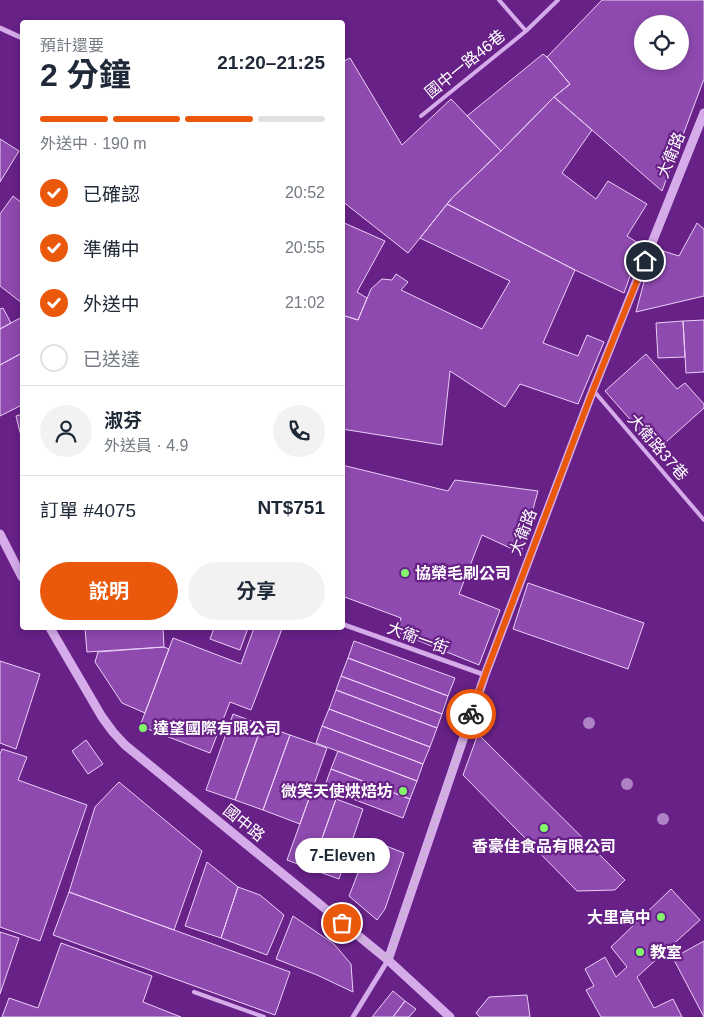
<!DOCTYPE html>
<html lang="zh-TW">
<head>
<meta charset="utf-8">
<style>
	:root { --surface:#fff; --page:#f2f2f3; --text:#1f2937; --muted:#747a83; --line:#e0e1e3; --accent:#ea580c }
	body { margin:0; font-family:Helvetica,"Noto Sans TC",sans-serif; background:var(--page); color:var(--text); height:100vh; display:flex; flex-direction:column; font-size:19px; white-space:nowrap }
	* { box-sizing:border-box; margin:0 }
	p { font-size:16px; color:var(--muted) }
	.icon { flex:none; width:28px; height:28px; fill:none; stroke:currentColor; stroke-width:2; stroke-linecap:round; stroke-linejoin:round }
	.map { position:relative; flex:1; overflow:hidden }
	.drawer { position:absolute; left:20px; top:20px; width:325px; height:610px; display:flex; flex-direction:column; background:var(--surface); border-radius:5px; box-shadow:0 2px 8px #0003 }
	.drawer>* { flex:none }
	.buttons { position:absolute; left:634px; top:15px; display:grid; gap:10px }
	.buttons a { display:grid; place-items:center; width:55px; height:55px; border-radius:50%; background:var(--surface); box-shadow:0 2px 8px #0003; font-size:25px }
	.pin { position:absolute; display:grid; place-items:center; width:42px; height:42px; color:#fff; margin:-21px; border:2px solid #fff; border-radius:50%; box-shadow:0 1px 5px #0007 }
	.courier { position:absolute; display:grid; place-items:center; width:50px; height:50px; margin:-25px; border:4px solid #ea580c; border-radius:50%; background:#fff; color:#222; box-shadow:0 1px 6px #0007 }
	.bubble { position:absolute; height:35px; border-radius:18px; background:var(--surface); box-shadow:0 2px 8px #0003; font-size:16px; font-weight:700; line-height:35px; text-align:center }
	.summary em { font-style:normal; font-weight:700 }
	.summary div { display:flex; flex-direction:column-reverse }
	.summary { display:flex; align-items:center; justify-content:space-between; height:85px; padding:0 20px }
	h1 { font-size:32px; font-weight:700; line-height:38px }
	.bar { display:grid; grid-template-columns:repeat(4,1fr); gap:8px 5px; align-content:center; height:60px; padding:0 20px }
	.bar i { height:6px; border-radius:4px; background:var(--line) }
	.bar .on { background:var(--accent) }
	.bar p { grid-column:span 4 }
	.line { display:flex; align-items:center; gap:12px; padding:0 20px; border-top:1px solid var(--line) }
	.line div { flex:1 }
	.round { display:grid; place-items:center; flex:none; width:52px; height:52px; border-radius:26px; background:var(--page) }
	ol { padding:0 20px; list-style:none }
	li { display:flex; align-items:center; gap:15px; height:55px }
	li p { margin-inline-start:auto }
	li .icon { padding:5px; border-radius:50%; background:var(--accent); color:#fff; stroke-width:4 }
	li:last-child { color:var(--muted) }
	li i { width:28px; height:28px; border:2px solid var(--line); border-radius:50% }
	.primary-button { display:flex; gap:10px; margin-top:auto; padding:10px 20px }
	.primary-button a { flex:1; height:58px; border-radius:30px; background:var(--accent); color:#fff; font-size:20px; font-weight:700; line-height:58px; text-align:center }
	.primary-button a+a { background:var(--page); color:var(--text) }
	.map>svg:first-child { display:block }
	.building { fill:#8e4aaf; stroke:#eacff7; fill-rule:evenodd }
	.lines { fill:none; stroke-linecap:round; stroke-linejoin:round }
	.service { stroke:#d5abea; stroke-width:4 }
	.minor { stroke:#d5abea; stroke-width:5 }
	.tertiary { stroke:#d5abea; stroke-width:9 }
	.tree { fill:#af81c5 }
	.done { stroke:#cab1d5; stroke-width:5; stroke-dasharray:0 9 }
	.route { stroke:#ea580c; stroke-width:6 }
	.poi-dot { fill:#82f76c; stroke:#672187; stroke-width:2 }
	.labels { text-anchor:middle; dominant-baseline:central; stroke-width:4.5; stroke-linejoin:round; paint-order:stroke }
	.street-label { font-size:16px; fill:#fff; stroke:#672187 }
	.poi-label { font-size:16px; font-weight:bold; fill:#fff; stroke:#672187; text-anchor:start }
</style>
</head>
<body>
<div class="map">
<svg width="704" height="1017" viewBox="0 0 704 1017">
	<rect width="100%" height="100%" fill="#672187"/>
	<!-- building -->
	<path class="building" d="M 602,0 L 704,0 L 704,79 L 662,191 L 554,97 L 570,84 L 547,57 ZM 642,24 L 680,24 L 680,61 L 642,61 Z
		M 543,54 L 547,57 L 570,84 L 554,97 L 501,151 L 467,116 Z
		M 350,58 L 402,145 L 451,99 L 501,151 L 452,198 L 408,253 L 342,201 L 342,62 Z
		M 554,97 L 592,130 L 562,173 L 596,199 L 608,181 L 647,204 L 627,236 L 641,245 L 624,293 L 575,270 L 447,204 L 452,198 L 501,151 Z
		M 0,139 L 19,151 L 0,182 Z
		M 13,196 L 22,203 L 22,303 L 0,286 L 0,214 Z
		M 447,204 L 575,270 L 543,343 L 578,356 L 587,335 L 604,342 L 578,404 L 520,384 L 505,407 L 450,371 L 442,445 L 342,429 L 342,315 L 358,320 L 371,289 L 382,279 L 392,280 L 396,274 L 408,282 L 401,290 L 482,329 L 510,281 L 420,238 Z
		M 342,222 L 385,241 L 357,292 L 367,298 L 358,320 L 342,315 Z
		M 697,223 L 704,229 L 704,296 L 636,312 L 645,278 L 660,274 L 660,250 L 679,256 Z
		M 3,308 L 11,323 L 0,329 L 0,309 Z
		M 22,317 L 22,353 L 0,365 L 0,329 Z
		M 704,320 L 704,372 L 686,373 L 683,321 Z
		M 683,321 L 685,357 L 658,358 L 656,323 Z
		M 22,353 L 22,405 L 0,416 L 0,365 Z
		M 646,354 L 677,389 L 685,383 L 704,404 L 704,408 L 657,450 L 605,391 Z
		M 22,414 L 22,440 L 16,416 Z
		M 342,465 L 448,491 L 455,480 L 538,491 L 521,553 L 482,535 L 459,594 L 500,610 L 479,665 L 397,632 L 401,618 L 342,596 Z
		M 528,583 L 644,623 L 628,669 L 513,629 Z
		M 85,628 L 163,628 L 164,647 L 87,652 Z
		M 214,628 L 248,628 L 240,650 L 210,639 Z
		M 254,628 L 278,628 L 282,629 L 251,710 L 230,702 L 210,753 L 140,726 L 173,638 L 241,664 Z
		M 354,641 L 455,678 L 448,696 L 348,658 Z
		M 164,647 L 169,649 L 145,713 L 122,703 L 95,662 L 98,652 Z
		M 348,658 L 448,696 L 442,714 L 341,676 Z
		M 0,661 L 40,674 L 16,749 L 0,743 Z
		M 341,676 L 442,714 L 437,728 L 336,690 Z
		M 336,690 L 437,728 L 430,747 L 329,709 Z
		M 329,709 L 430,747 L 423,764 L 322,726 Z
		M 233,714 L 262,725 L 235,800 L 206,790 Z
		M 262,725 L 290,735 L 263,810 L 235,800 Z
		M 322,726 L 423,764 L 417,781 L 316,743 Z
		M 478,734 L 625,880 L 615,890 L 577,891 L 463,775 Z
		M 290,735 L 327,748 L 300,824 L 263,810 Z
		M 86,740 L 103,764 L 88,774 L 72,751 Z
		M 2,749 L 27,757 L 18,780 L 87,805 L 40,941 L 0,927 L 0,754 Z
		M 338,751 L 417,781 L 410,799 L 331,769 Z
		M 331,769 L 410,799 L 403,818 L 324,788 Z
		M 119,782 L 202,851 L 174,930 L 69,892 L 95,807 Z
		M 312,790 L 336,799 L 311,869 L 287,860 Z
		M 336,799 L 363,809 L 339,879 L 311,869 Z
		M 371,840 L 404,853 L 385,909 L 377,920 L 349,896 Z
		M 207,862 L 238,887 L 221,938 L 185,926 Z
		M 238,887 L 260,895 L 284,915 L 267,955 L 221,938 Z
		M 671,889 L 700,920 L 637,977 L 654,1008 L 673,999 L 682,1017 L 601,1017 L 586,990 L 594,986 L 585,969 L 605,957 L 616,977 L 627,967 L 611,947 Z
		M 69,892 L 290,972 L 275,1015 L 53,935 Z
		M 293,916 L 334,944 L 351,964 L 353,992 L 317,975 L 276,959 Z
		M 0,932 L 19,938 L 0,994 Z
		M 704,941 L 704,1017 L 673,958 Z
		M 61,943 L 152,976 L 143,1002 L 181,1017 L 2,1017 L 9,998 L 38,1008 Z
		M 393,991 L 405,1001 L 393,1017 L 372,1017 Z
		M 527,995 L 530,1017 L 480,1017 L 476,1013 L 489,997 Z
		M 405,1001 L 416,1009 L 409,1017 L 393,1017 Z"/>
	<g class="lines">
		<!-- service -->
		<path class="service" d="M 499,0 L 526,31
			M 421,116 L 526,31 L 558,0
			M 593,390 L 704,520
			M 194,992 L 264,1017"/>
		<!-- minor -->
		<path class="minor" d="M 0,28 L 22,38
			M 342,624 L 485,675
			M 353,1017 L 388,960"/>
		<!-- tertiary -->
		<path class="tertiary" d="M 0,534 L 22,577
			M 50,628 L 102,717 L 113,732 L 125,745 L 388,960 L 450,1017
			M 388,960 L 485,675 L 593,390 L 704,113"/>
	</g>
	<!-- trees -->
	<g class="tree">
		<circle cx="589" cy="723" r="6"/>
		<circle cx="627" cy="784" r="6"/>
		<circle cx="663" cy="819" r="6"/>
	</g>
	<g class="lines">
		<!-- done -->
		<path class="done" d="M 342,923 L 388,960 L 471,714"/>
		<!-- route -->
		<path class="route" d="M 471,714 L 485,675 L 593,390 L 645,261"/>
	</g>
	<!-- markers -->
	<g class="poi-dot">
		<circle cx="405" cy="573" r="5"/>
		<circle cx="143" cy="728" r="5"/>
		<circle cx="403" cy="791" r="5"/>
		<circle cx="544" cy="828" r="5"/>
		<circle cx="661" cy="917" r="5"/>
		<circle cx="640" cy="952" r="5"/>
	</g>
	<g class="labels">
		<!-- street labels -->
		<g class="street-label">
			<text transform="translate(465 64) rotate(-39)">國中一路46巷</text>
			<text transform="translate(671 155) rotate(-68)">大衛路</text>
			<text transform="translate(658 447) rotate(49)">大衛路37巷</text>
			<text transform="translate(523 532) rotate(-69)">大衛路</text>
			<text transform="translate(418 638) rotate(20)">大衛一街</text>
			<text transform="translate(244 823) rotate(39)">國中路</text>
		</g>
		<!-- poi labels -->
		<g class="poi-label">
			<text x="415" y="573">協榮毛刷公司</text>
			<text x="153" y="728">達望國際有限公司</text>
			<text x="393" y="791" text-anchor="end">微笑天使烘焙坊</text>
			<text x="544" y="846" text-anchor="middle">香豪佳食品有限公司</text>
			<text x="651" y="917" text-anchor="end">大里高中</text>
			<text x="650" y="952">教室</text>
		</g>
	</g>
</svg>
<div class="buttons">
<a><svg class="icon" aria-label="locate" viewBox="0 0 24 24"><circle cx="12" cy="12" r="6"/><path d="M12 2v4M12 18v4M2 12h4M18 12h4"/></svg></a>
</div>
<div class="pin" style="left:342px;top:923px;background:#ea580c"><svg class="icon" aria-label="bag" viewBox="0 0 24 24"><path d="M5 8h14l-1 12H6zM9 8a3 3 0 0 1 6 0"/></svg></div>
<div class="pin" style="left:645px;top:261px;background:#1f2937"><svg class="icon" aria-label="home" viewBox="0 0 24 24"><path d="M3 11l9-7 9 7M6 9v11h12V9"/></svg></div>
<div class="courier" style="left:471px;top:714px"><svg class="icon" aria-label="bike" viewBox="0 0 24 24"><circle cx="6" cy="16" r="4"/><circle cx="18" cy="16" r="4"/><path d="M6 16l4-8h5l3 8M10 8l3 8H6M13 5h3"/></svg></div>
<div class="bubble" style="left:295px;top:838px;width:95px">7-Eleven</div>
<section class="drawer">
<div class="summary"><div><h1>2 分鐘</h1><p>預計還要</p></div><em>21:20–21:25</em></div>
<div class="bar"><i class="on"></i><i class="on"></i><i class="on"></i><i></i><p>外送中 · 190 m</p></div>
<ol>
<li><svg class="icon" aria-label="check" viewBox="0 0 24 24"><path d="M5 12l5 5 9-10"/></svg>已確認<p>20:52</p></li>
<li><svg class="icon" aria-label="check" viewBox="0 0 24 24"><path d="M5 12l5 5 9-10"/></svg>準備中<p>20:55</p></li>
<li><svg class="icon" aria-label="check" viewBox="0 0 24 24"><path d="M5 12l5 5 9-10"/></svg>外送中<p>21:02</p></li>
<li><i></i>已送達</li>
</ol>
<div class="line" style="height:90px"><a class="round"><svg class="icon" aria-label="person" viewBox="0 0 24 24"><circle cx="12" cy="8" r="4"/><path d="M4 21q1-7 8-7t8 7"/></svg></a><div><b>淑芬</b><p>外送員 · 4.9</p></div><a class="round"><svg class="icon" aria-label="phone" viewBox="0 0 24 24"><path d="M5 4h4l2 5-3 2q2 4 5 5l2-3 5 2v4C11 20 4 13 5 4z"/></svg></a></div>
<div class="line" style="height:65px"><div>訂單 #4075</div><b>NT$751</b></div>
<div class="primary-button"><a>說明</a><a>分享</a></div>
</section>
</div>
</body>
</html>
